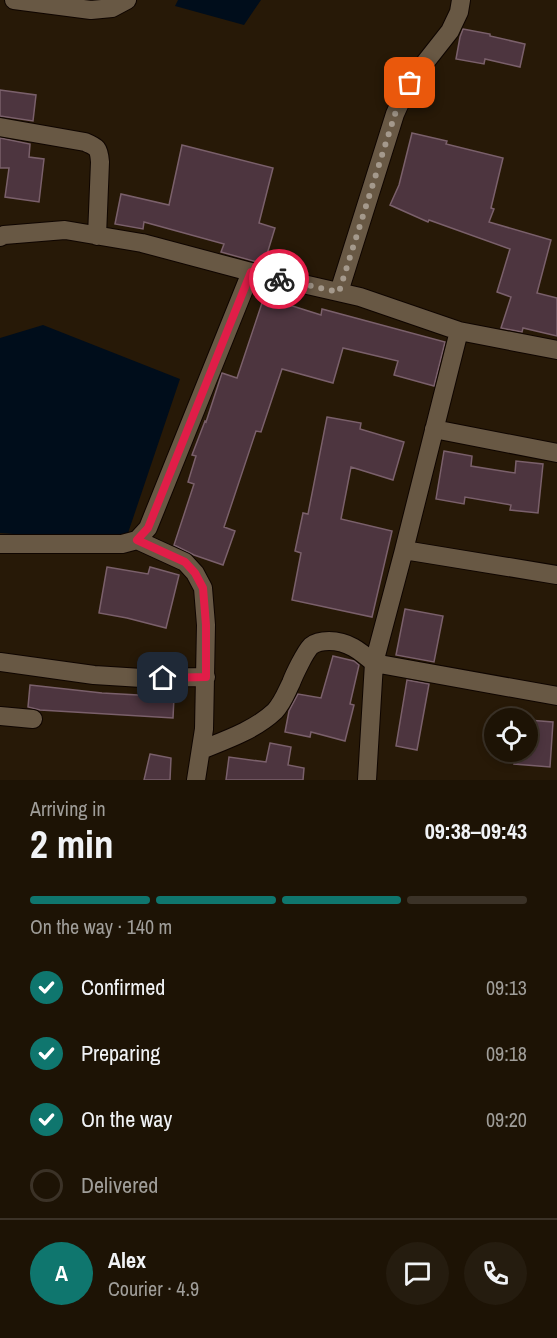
<!DOCTYPE html>
<html lang="en">
<head>
<meta charset="utf-8">
<style>
	:root { --surface:#1d1305; --page:#251c0f; --text:#f1f3f6; --muted:#a09e9a; --line:#3b3227; --accent:#0f766e }
	body { margin:0; font-family:"Archivo Narrow",sans-serif; background:var(--page); color:var(--text); height:100vh; display:flex; flex-direction:column; font-size:22px; white-space:nowrap }
	* { box-sizing:border-box; margin:0 }
	p { font-size:20px; color:var(--muted) }
	.icon { flex:none; width:33px; height:33px; fill:none; stroke:currentColor; stroke-width:2; stroke-linecap:round; stroke-linejoin:round }
	.map { position:relative; height:780px; overflow:hidden }
	.drawer { display:flex; flex-direction:column; background:var(--surface); flex:1 }
	.drawer>* { flex:none }
	.tools { position:absolute; left:484px; top:708px; display:grid; gap:12px }
	.tools a { display:grid; place-items:center; width:54px; height:54px; border-radius:50%; background:var(--surface); box-shadow:0 3px 9px #0003,0 0 0 2px var(--line); font-size:30px }
	.pin { position:absolute; display:grid; place-items:center; width:51px; height:51px; color:#fff; margin:-26px; border-radius:12px; box-shadow:0 3px 9px #0006 }
	.courier { position:absolute; display:grid; place-items:center; width:60px; height:60px; margin:-30px; border:4px solid #e11d48; border-radius:50%; background:#fff; color:#222; box-shadow:0 2px 8px #0007 }
	.overview em { font-style:normal; font-weight:800 }
	.overview div { display:flex; flex-direction:column-reverse }
	.overview { display:flex; align-items:center; justify-content:space-between; height:102px; padding:0 30px }
	h1 { font-size:39px; font-weight:800; line-height:45px }
	.bar { display:grid; grid-template-columns:repeat(4,1fr); gap:9px 6px; align-content:center; height:72px; padding:0 30px }
	.bar i { height:8px; border-radius:4px; background:var(--line) }
	.bar .selected { background:var(--accent) }
	.bar p { grid-column:span 4 }
	.line { display:flex; align-items:center; gap:15px; padding:0 30px; border-top:2px solid var(--line) }
	.line div { flex:1 }
	.round { display:grid; place-items:center; flex:none; width:63px; height:63px; border-radius:32px; background:var(--page) }
	ol { padding:0 30px; list-style:none }
	li { display:flex; align-items:center; gap:18px; height:66px }
	li p { margin-inline-start:auto }
	li .icon { padding:6px; border-radius:50%; background:var(--accent); color:#fff; stroke-width:4 }
	li:last-child { color:var(--muted) }
	li i { width:33px; height:33px; border:3px solid var(--line); border-radius:50% }
	.map>svg:first-child { display:block }
	.water { fill:#000d1b }
	.building { fill:#4d353f; stroke:#7a606b; stroke-width:1.5 }
	.lines { fill:none; stroke-linecap:round; stroke-linejoin:round }
	.minor-casing { stroke:#0f0500; stroke-width:20 }
	.minor { stroke:#685844; stroke-width:18 }
	.done { stroke:#a4998c; stroke-width:6; stroke-dasharray:0 10.8 }
	.route { stroke:#e11d48; stroke-width:8 }
</style>
</head>
<body>
<div class="map">
<svg width="557" height="780" viewBox="0 0 557 780">
	<rect width="100%" height="100%" fill="#271907"/>
	<!-- water -->
	<path class="water" d="M 178,0 L 261,0 L 244,25 L 175,6 Z
		M 43,325 L 180,379 L 125,542 L 0,533 L 0,338 Z"/>
	<!-- building -->
	<path class="building" d="M 463,29 L 490,34 L 490,36 L 525,44 L 520,67 L 485,59 L 484,64 L 456,59 L 460,37 Z
		M 0,90 L 36,95 L 33,121 L 0,116 Z
		M 412,133 L 447,141 L 446,144 L 503,158 L 491,208 L 494,209 L 489,222 L 551,240 L 537,293 L 557,298 L 557,336 L 523,328 L 522,332 L 501,328 L 511,297 L 497,292 L 510,249 L 429,220 L 428,222 L 390,205 L 399,185 Z
		M 0,138 L 30,144 L 29,157 L 44,159 L 39,202 L 5,197 L 9,168 L 0,168 Z
		M 182,145 L 273,168 L 259,223 L 275,228 L 264,264 L 221,252 L 224,244 L 144,222 L 143,229 L 115,224 L 121,194 L 169,205 Z
		M 264,297 L 321,315 L 322,309 L 445,342 L 434,386 L 394,375 L 398,361 L 343,348 L 333,383 L 282,369 L 261,432 L 256,431 L 224,527 L 235,531 L 223,565 L 194,555 L 174,545 L 194,484 L 188,482 L 196,456 L 192,455 L 205,421 L 206,422 L 222,373 L 237,378 Z
		M 327,417 L 361,423 L 360,429 L 404,442 L 393,480 L 351,467 L 341,519 L 392,531 L 372,617 L 292,600 L 301,553 L 295,551 L 303,513 L 308,514 Z
		M 444,451 L 472,456 L 471,466 L 515,473 L 516,461 L 543,464 L 538,513 L 510,510 L 511,505 L 465,497 L 464,504 L 436,499 Z
		M 107,567 L 148,574 L 150,567 L 179,575 L 166,628 L 127,618 L 99,613 Z
		M 405,609 L 443,616 L 434,662 L 396,655 Z
		M 333,656 L 354,661 L 359,665 L 350,704 L 354,705 L 345,741 L 311,732 L 310,737 L 285,732 L 289,711 L 298,694 L 321,698 Z
		M 407,680 L 429,684 L 417,750 L 396,746 Z
		M 30,685 L 102,693 L 174,697 L 173,718 L 40,710 L 28,707 Z
		M 528,720 L 553,722 L 550,767 L 514,764 L 515,752 L 528,752 Z
		M 270,743 L 291,747 L 288,765 L 304,768 L 303,780 L 226,780 L 229,757 L 266,762 Z
		M 150,754 L 171,758 L 170,780 L 144,780 Z"/>
	<g class="lines">
		<defs>
			<path id="minor" d="M 14,0 L 91,10 L 112,8 L 127,0
				M 0,127 L 85,142 C 97,147 99,148 100,162 L 97,236
				M 0,237 L 4,235 L 65,230 L 142,243 L 251,272 L 360,297 L 459,331 L 557,350
				M 339,292 L 395,114 L 409,83 L 450,31 L 459,12 L 461,0
				M 459,331 L 404,550 L 557,575
				M 434,429 L 557,453
				M 137,540 L 185,562 L 195,573 L 203,588 L 206,625 L 204,729 L 196,780
				M 0,544 L 122,544 L 137,540 L 148,528 L 251,272
				M 0,662 L 94,675 L 142,678 L 206,677
				M 0,716 L 33,719
				M 201,750 C 226,740 255,730 275,711 C 283,702 286,693 291,683 C 294,675 305,652 311,646 C 316,642 323,641 329,641 C 348,641 360,651 374,663 L 557,696
				M 367,780 L 374,663 L 404,550"/>
		</defs>
		<!-- minor casing -->
		<use href="#minor" class="minor-casing"/>
		<!-- minor -->
		<use href="#minor" class="minor"/>
	</g>
	<g class="lines">
		<!-- done -->
		<path class="done" d="M 279,279 L 339,292 L 395,114 L 410,83"/>
		<!-- route -->
		<path class="route" d="M 163,678 L 206,677 L 206,625 L 203,588 L 195,573 L 185,562 L 137,540 L 148,528 L 251,272 L 279,279"/>
	</g>
</svg>
<div class="tools">
<a><svg class="icon" aria-label="locate" viewBox="0 0 24 24"><circle cx="12" cy="12" r="6"/><path d="M12 2v4M12 18v4M2 12h4M18 12h4"/></svg></a>
</div>
<div class="pin" style="left:410px;top:83px;background:#ea580c"><svg class="icon" aria-label="bag" viewBox="0 0 24 24"><path d="M5 8h14l-1 12H6zM9 8a3 3 0 0 1 6 0"/></svg></div>
<div class="pin" style="left:163px;top:678px;background:#1f2937"><svg class="icon" aria-label="home" viewBox="0 0 24 24"><path d="M3 11l9-7 9 7M6 9v11h12V9"/></svg></div>
<div class="courier" style="left:279px;top:279px"><svg class="icon" aria-label="bike" viewBox="0 0 24 24"><circle cx="6" cy="16" r="4"/><circle cx="18" cy="16" r="4"/><path d="M6 16l4-8h5l3 8M10 8l3 8H6M13 5h3"/></svg></div>
</div>
<section class="drawer">
<div class="overview"><div><h1>2 min</h1><p>Arriving in</p></div><em>09:38–09:43</em></div>
<div class="bar"><i class="selected"></i><i class="selected"></i><i class="selected"></i><i></i><p>On the way · 140 m</p></div>
<ol>
<li><svg class="icon" aria-label="check" viewBox="0 0 24 24"><path d="M5 12l5 5 9-10"/></svg>Confirmed<p>09:13</p></li>
<li><svg class="icon" aria-label="check" viewBox="0 0 24 24"><path d="M5 12l5 5 9-10"/></svg>Preparing<p>09:18</p></li>
<li><svg class="icon" aria-label="check" viewBox="0 0 24 24"><path d="M5 12l5 5 9-10"/></svg>On the way<p>09:20</p></li>
<li><i></i>Delivered</li>
</ol>
<div class="line" style="height:108px"><b class="round" style="background:var(--accent);color:#fff">A</b><div><b>Alex</b><p>Courier · 4.9</p></div><a class="round"><svg class="icon" aria-label="chat" viewBox="0 0 24 24"><path d="M4 5h16v11H9l-5 4z"/></svg></a><a class="round"><svg class="icon" aria-label="phone" viewBox="0 0 24 24"><path d="M5 4h4l2 5-3 2q2 4 5 5l2-3 5 2v4C11 20 4 13 5 4z"/></svg></a></div>
</section>
</body>
</html>
